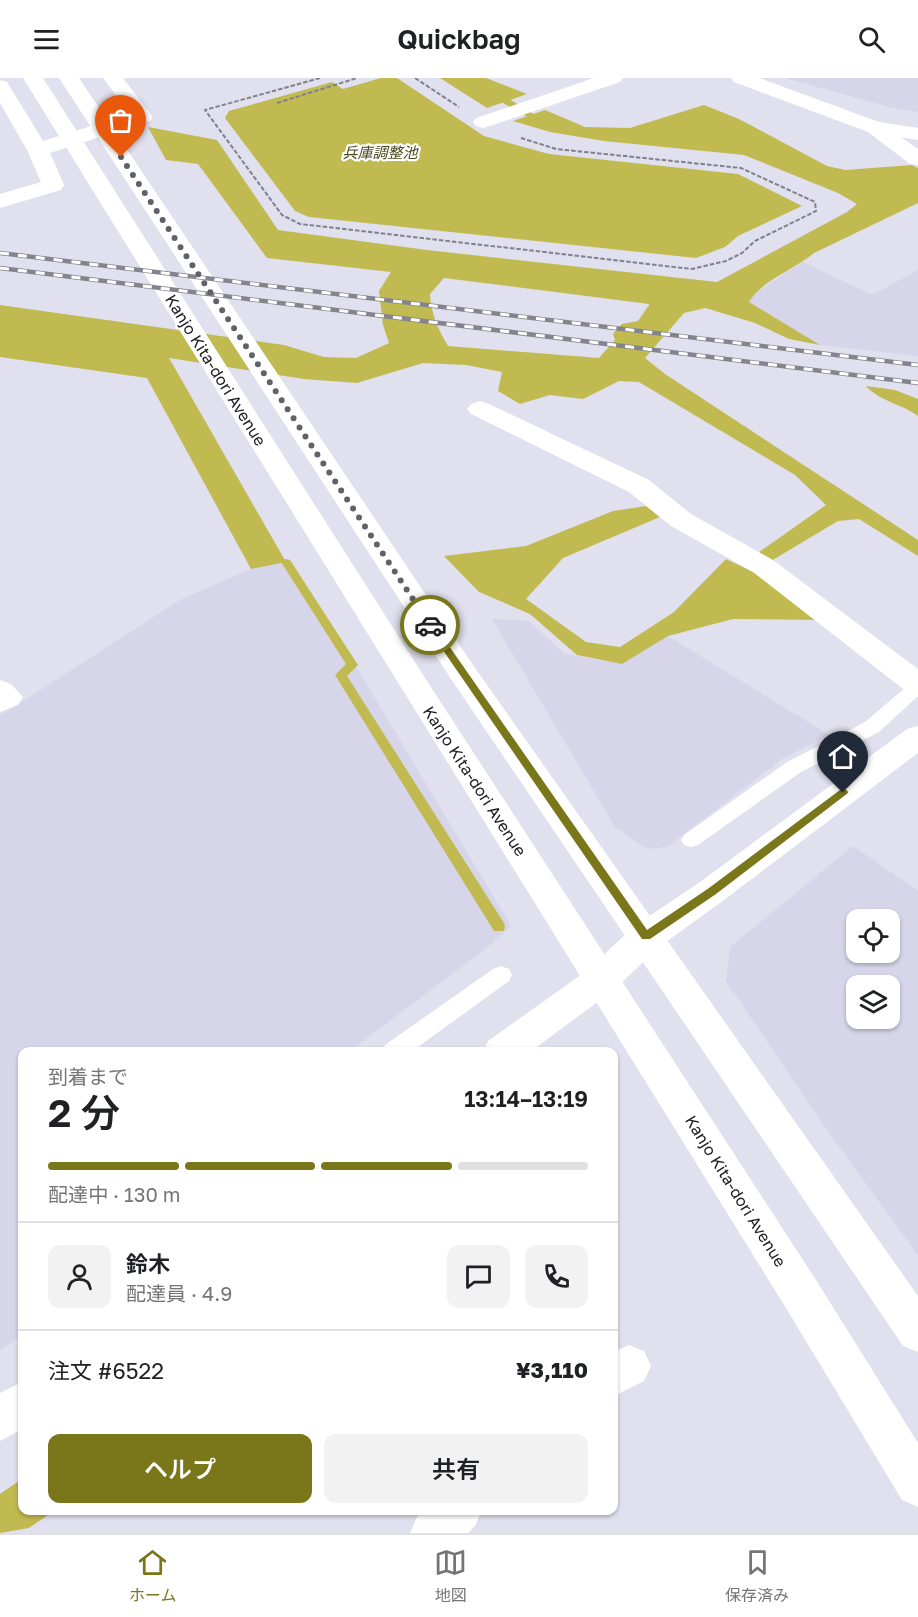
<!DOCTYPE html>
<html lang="ja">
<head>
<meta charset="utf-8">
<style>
	:root { --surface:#fff; --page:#f2f2f2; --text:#202124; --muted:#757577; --line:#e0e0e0; --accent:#7a761a }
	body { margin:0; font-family:"Golos Text","Noto Sans JP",sans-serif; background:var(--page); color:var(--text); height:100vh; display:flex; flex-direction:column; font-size:22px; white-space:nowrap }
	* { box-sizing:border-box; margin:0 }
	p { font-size:20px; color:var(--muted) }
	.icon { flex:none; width:33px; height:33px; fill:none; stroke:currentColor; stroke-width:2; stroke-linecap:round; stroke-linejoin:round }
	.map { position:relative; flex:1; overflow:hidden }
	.panel { position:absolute; left:18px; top:969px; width:600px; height:468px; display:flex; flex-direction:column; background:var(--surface); border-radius:12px; box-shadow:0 2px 4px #0004 }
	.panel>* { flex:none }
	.buttons { position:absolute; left:846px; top:831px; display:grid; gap:12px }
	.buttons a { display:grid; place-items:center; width:54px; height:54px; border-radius:12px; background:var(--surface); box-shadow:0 2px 4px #0004; font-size:30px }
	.pin { position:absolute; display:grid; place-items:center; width:51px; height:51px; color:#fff; margin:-62px -26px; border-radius:50% 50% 50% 0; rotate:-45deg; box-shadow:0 0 6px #0007 }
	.pin .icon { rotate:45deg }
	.courier { position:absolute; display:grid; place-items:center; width:60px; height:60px; margin:-30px; border:4px solid #7a761a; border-radius:50%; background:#fff; color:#222; box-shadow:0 2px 8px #0007 }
	.head em { font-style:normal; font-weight:600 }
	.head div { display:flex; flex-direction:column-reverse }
	.head { display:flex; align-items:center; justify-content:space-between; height:102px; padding:0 30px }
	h1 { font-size:39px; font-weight:600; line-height:45px }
	.bar { display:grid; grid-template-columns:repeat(4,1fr); gap:9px 6px; align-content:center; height:72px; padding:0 30px }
	.bar i { height:8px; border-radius:4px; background:var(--line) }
	.bar .current { background:var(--accent) }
	.bar p { grid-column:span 4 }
	.line { display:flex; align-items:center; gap:15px; padding:0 30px; border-top:2px solid var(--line) }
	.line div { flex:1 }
	.round { display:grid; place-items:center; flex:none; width:63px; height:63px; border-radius:12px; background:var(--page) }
	.cta { display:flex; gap:12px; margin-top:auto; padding:12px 30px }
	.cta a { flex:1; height:69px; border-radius:12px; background:var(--accent); color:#fff; font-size:24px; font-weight:600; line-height:69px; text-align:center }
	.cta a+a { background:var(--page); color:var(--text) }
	header { display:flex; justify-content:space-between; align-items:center; height:78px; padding:0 30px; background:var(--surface); font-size:27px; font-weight:600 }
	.tabs { display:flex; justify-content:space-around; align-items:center; height:84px; border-top:2px solid var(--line); background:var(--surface); font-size:16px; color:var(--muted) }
	.tabs a { display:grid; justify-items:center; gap:3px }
	.tabs .current { color:var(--accent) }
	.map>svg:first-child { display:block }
	.built { fill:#d6d5ea; fill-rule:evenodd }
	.water { fill:#c0ba51; fill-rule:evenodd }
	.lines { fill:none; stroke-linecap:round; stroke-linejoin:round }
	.stream { fill:#c0ba51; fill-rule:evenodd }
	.path { stroke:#81818b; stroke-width:2; stroke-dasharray:4.5 2; stroke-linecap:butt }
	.service { fill:#fff; fill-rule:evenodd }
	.minor { fill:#fff; fill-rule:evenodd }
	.tertiary { fill:#fff; fill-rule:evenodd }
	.secondary { fill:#fff; fill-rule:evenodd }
	.trunk { fill:#fff; fill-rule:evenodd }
	.rail-casing { stroke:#84848e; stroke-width:4.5 }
	.rail { stroke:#fff; stroke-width:3; stroke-dasharray:9; stroke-linecap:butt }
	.route { fill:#7a761a }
	.done { stroke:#616169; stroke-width:6; stroke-dasharray:0 10.8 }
	.labels { text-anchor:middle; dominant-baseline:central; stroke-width:4.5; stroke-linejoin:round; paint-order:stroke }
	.far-water-label { font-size:15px; font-style:italic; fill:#4a471c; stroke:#fff }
	.street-label { font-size:16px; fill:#1c1c21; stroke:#fff }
</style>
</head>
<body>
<header><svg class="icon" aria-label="menu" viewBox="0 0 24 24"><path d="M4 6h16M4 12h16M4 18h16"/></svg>Quickbag<svg class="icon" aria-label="search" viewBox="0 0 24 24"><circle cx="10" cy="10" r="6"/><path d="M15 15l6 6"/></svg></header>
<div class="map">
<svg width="918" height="1455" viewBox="0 0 918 1455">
	<rect width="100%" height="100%" fill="#e0e0ee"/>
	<!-- built -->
	<path class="built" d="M 785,0 L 918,0 L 918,34 L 893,30 Z
		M 803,184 L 872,217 L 918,192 L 918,278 L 820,267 L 749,224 L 755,215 Z
		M 286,484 L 357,590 L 511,848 L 483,873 L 350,973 L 22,974 L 22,1257 L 0,1272 L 0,638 L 180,522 L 251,491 Z
		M 492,541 L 529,543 L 565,576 L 622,586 L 668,558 L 829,657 L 782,681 L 667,769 L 647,771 L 615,749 Z
		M 853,768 L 918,813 L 918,1177 L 832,1059 L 726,903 L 730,869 ZM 856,842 L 890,842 L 890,874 L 856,874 ZM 856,908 L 890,908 L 890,940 L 856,940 Z"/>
	<!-- water -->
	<path class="water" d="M 381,0 L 397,0 L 484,58 L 549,76 L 738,96 L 802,128 L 738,158 L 725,169 L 696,180 L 309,139 L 295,133 L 225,40 L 229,33 L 332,4 L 343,11 Z
		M 440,0 L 486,0 L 527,16 L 487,30 Z
		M 704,27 L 739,41 L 827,88 L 845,92 L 912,87 L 918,90 L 918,125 L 814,175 C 794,192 762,202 749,224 L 820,267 L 789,261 L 755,245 L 705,230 L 684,235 L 645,280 L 665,296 L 918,462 L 918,478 L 859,441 L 838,443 L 771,483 L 759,474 L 826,427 L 795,397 L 639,304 L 619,303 L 583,321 L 550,317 L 520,326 L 498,313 L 502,294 L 466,287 L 423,285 L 357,305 L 304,301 L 169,280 L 286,484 L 251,491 L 147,300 L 0,279 L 0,227 L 284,267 L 324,279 L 356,280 L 389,265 L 383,247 L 379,213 L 391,194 L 267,180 L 198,86 L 166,82 L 148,49 L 217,62 L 278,152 L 427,172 L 717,204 L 847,134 L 857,126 L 838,115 L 744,77 L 604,63 L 550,54 L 513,43 L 545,32 L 585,49 L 630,50 ZM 444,200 L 649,226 L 649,227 L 638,243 L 622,246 L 613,256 L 615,262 L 599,280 L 448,268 C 438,251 431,236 430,216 Z
		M 866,308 L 895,312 L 918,321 L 918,338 C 902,326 879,323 866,308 Z
		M 646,428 L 660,439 L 563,480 L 526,521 L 586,564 L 620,569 L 674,534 L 726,481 L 755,495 L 823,542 L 733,541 L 668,558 L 622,586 L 577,577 L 530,536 L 479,514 L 444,478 L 526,468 L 613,433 Z
		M 22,1401 L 22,1432 L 54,1433 L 29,1450 L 0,1455 L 0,1416 Z"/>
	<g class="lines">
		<!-- stream -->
		<path class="stream" d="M 503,21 L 509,21 L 535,37 L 528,39 L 503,25 Z
			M 286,481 L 290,482 L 358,587 L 347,598 L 504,845 L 505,849 L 504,853 L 494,853 L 335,597 L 346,586 L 281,484 Z"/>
		<!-- path -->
		<path class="path" d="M 320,0 L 205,32 L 282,137 L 300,146 L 692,191 L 726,183 L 742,175 L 755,163 L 816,133 L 815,124 L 741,90 L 556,71 L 521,60
			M 415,0 L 459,29
			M 277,25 L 357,0"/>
		<!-- service -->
		<path class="service" d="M 918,602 L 918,618 L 879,654 L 801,694 L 698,767 L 691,769 L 684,767 L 681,762 L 684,757 L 787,684 L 865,644 L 912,604 Z
			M 501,888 L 509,891 L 512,897 L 509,903 L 411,974 L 382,974 L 385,967 L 493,891 Z"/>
		<!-- minor -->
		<path class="minor" d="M 103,0 L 123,0 L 153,39 L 150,43 L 50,75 L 64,107 L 61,112 L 0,130 L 0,116 L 41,104 L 27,72 L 0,25 L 0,2 L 7,4 L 43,63 L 130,36 Z
			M 594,0 L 623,0 L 620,4 L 490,48 L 483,50 L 476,48 L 473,44 L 476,40 Z
			M 875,44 L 882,46 L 918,71 L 918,87 L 910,86 L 868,54 L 865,50 L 868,46 Z
			M 480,323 L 489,326 L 649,402 L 691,436 L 773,482 L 918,591 L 918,618 L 907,614 L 753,494 L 671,448 L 629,414 L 471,336 L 467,331 L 471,326 Z
			M 0,602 L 11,606 L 23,619 L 18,627 L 0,634 Z
			M 629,1267 L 644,1273 L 651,1288 L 644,1303 L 614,1318 L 614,1274 Z
			M 424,1432 L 482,1432 L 475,1448 L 468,1455 L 410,1455 L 417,1439 Z"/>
		<!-- tertiary -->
		<path class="tertiary" d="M 731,0 L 759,0 L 879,44 L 918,50 L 918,62 L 868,54 L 734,4 Z"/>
		<!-- secondary -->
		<path class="secondary" d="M 918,648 L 918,675 L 724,822 L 659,869 L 615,911 L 530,974 L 483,974 L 488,963 L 589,891 L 633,849 L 700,804 L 907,651 Z
			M 22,1304 L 22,1351 L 0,1363 L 0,1315 Z"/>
		<!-- trunk -->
		<path class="trunk" d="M 23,0 L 43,0 L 425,600 L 816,1202 L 918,1365 L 918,1429 L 902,1422 L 786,1230 Z
			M 59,0 L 79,0 L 473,587 L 918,1218 L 918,1274 L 903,1268 L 451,601 Z"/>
		<defs>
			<path id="rail" d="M 0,175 L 918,287
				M 0,190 L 918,305"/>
		</defs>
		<!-- rail casing -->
		<use href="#rail" class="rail-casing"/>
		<!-- rail -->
		<use href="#rail" class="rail"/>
	</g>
	<!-- route -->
	<path class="route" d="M 427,545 L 433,545 L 647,852 L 709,810 L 840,712 L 847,712 L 848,715 L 716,816 L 650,861 L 642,861 L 427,549 Z"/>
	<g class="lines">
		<!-- done -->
		<path class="done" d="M 121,79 L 430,547"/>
	</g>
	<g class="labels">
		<!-- far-water labels -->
		<g class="far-water-label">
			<text x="380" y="74">兵庫調整池</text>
		</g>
		<!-- street labels -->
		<g class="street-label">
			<text transform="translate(216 292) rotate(58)">Kanjo Kita-dori Avenue</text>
			<text transform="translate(475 703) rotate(57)">Kanjo Kita-dori Avenue</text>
			<text transform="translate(736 1113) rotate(58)">Kanjo Kita-dori Avenue</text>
		</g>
	</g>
</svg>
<div class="buttons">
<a><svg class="icon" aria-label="locate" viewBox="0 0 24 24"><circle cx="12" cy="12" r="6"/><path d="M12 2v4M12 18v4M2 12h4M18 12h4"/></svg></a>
<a><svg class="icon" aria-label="layers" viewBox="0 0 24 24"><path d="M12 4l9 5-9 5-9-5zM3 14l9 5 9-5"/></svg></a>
</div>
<div class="pin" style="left:121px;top:79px;background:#ea580c"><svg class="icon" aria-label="bag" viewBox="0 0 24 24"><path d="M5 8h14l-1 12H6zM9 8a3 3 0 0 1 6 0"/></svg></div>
<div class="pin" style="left:843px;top:715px;background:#1f2937"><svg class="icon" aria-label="home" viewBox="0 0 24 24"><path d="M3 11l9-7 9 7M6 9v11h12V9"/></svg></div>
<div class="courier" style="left:430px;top:547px"><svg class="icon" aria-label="car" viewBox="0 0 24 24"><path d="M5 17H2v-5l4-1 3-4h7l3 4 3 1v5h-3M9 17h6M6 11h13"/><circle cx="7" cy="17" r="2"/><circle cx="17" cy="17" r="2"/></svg></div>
<section class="panel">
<div class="head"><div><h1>2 分</h1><p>到着まで</p></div><em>13:14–13:19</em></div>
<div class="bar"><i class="current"></i><i class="current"></i><i class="current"></i><i></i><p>配達中 · 130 m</p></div>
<div class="line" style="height:108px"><a class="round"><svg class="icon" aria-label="person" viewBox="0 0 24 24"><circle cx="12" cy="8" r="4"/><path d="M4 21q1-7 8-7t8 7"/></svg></a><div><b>鈴木</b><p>配達員 · 4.9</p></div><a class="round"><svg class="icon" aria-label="chat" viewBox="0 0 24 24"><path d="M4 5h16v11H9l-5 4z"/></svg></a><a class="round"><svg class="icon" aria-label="phone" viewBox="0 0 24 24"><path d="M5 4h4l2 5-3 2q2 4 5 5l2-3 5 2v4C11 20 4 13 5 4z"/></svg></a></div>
<div class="line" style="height:78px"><div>注文 #6522</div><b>¥3,110</b></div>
<div class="cta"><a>ヘルプ</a><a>共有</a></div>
</section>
</div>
<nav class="tabs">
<a class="current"><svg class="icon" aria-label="home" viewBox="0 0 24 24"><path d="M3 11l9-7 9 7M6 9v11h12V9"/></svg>ホーム</a>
<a><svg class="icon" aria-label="map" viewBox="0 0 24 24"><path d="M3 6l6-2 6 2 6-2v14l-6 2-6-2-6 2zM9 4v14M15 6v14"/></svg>地図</a>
<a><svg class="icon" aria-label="saved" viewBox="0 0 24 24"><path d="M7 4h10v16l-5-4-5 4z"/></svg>保存済み</a>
</nav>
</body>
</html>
